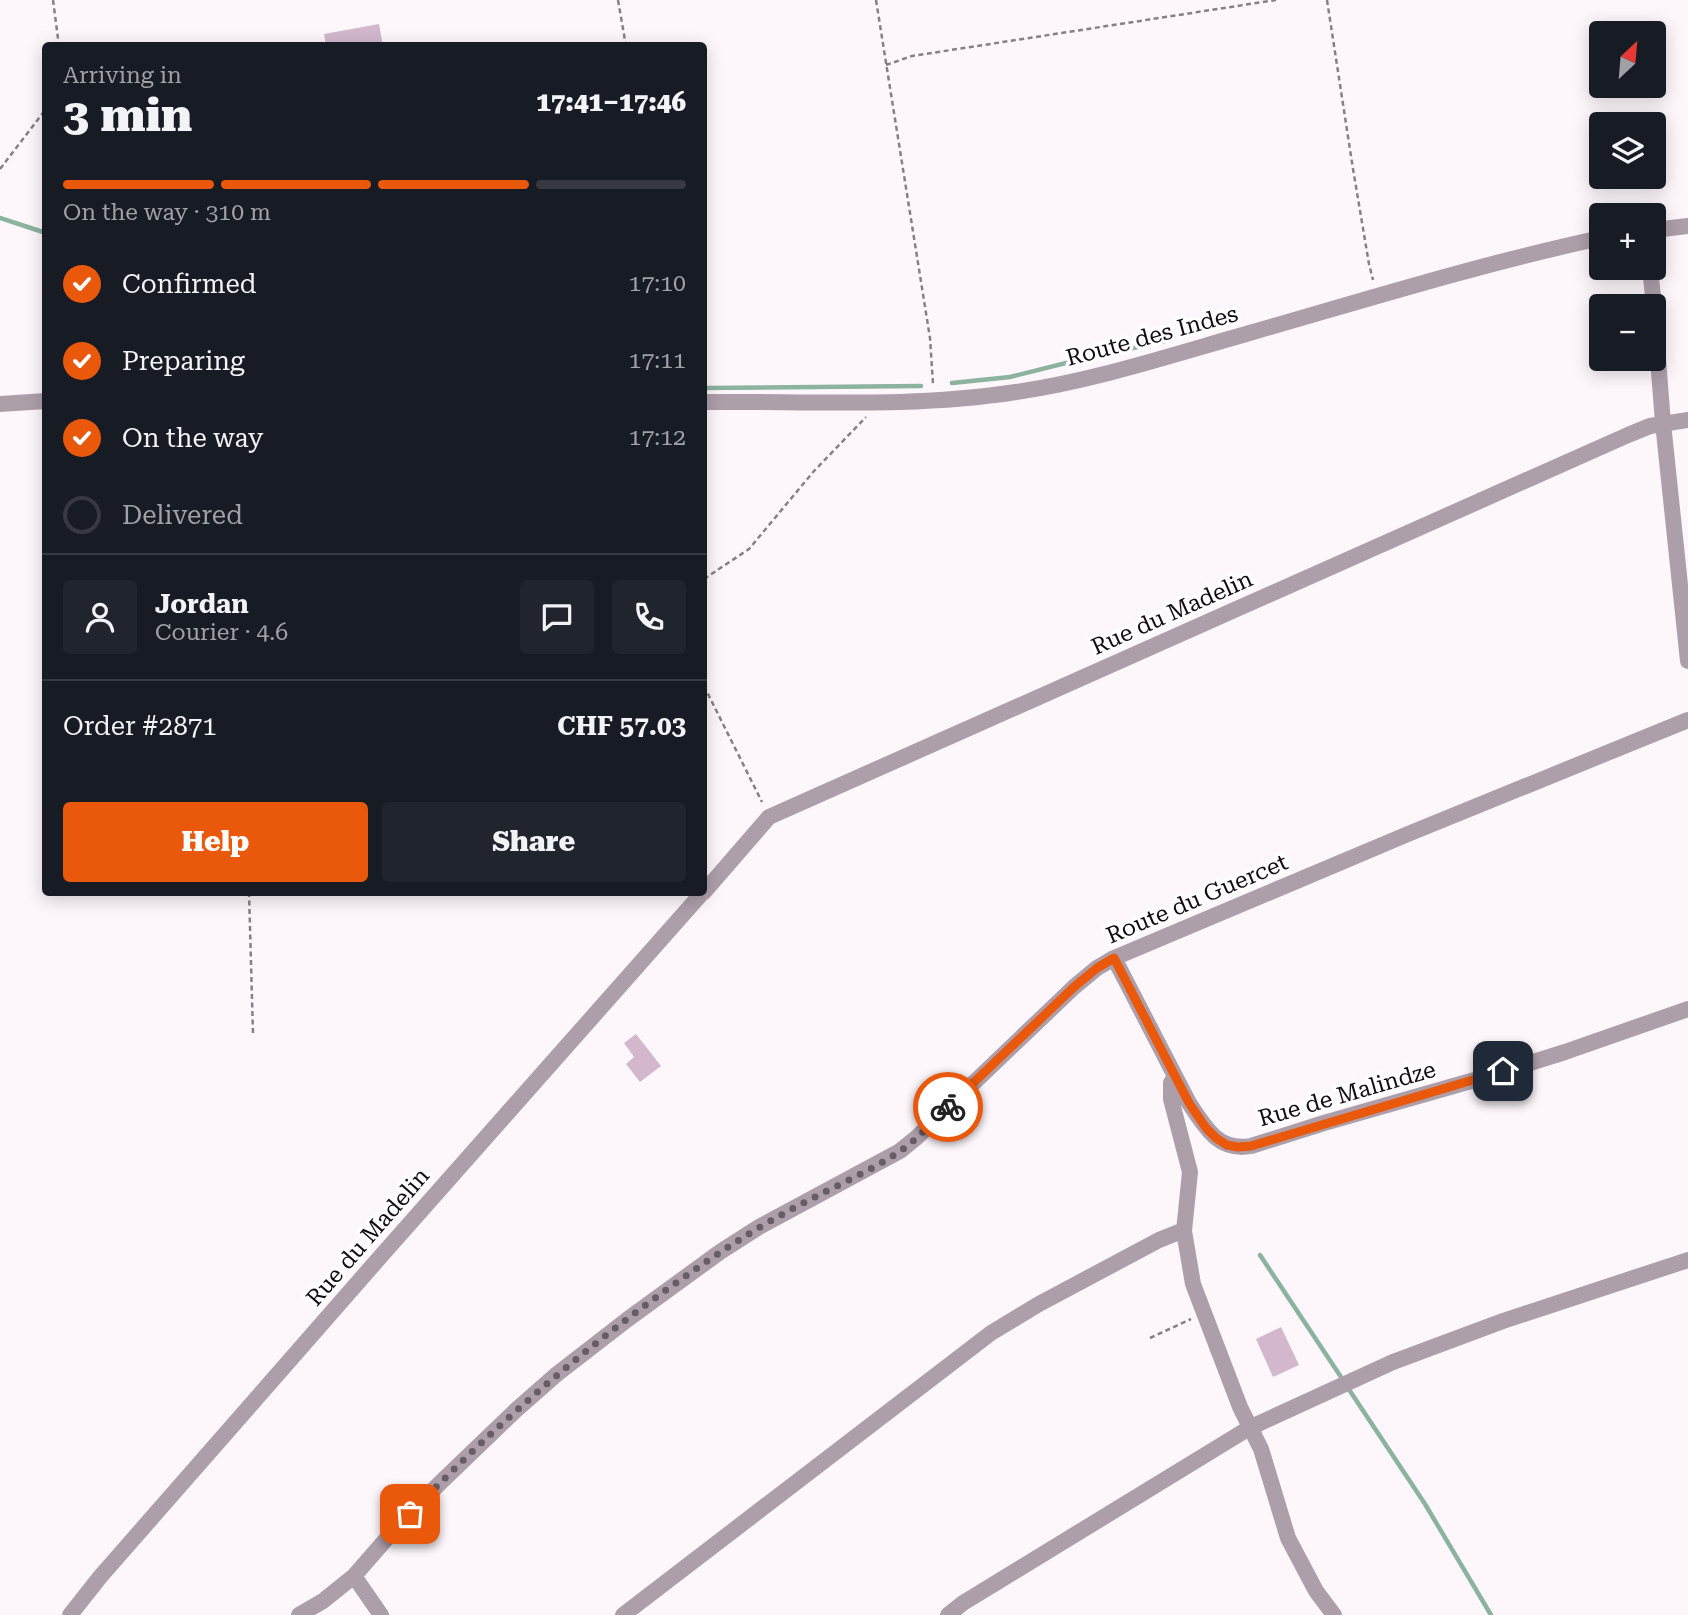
<!DOCTYPE html>
<html lang="en">
<head>
<meta charset="utf-8">
<style>
	:root { --surface:#171b24; --page:#20242c; --text:#f1f3f6; --muted:#9ea1a6; --line:#363941; --accent:#ea580c }
	body { margin:0; font-family:"Roboto Serif",serif; background:var(--page); color:var(--text); height:100vh; display:flex; flex-direction:column; font-size:26px; white-space:nowrap }
	* { box-sizing:border-box; margin:0 }
	p { font-size:23px; color:var(--muted) }
	.icon { flex:none; width:38px; height:38px; fill:none; stroke:currentColor; stroke-width:2; stroke-linecap:round; stroke-linejoin:round }
	.map { position:relative; flex:1; overflow:hidden }
	.sheet { position:absolute; left:42px; top:42px; width:665px; height:854px; display:flex; flex-direction:column; background:var(--surface); border-radius:7px; box-shadow:0 4px 18px #0003 }
	.sheet>* { flex:none }
	.needle { width:46px; rotate:26deg }
	.fabs { position:absolute; left:1589px; top:21px; display:grid; gap:14px }
	.fabs a { display:grid; place-items:center; width:77px; height:77px; border-radius:7px; background:var(--surface); box-shadow:0 4px 18px #0003; font-size:35px }
	.pin { position:absolute; display:grid; place-items:center; width:60px; height:60px; color:#fff; margin:-30px; border-radius:14px; box-shadow:0 4px 10px #0006 }
	.courier { position:absolute; display:grid; place-items:center; width:70px; height:70px; margin:-35px; border:5px solid #ea580c; border-radius:50%; background:#fff; color:#222; box-shadow:0 2px 9px #0007 }
	.head em { font-style:normal; font-weight:800 }
	.head div { display:flex; flex-direction:column-reverse }
	.head { display:flex; align-items:center; justify-content:space-between; height:119px; padding:0 21px }
	h1 { font-size:46px; font-weight:800; line-height:52px }
	.bar { display:grid; grid-template-columns:repeat(4,1fr); gap:10px 7px; align-content:center; height:84px; padding:0 21px }
	.bar i { height:9px; border-radius:5px; background:var(--line) }
	.bar .current { background:var(--accent) }
	.bar p { grid-column:span 4 }
	.line { display:flex; align-items:center; gap:18px; padding:0 21px; border-top:2px solid var(--line) }
	.line div { flex:1 }
	.round { display:grid; place-items:center; flex:none; width:74px; height:74px; border-radius:7px; background:var(--page) }
	ol { padding:0 21px; list-style:none }
	li { display:flex; align-items:center; gap:21px; height:77px }
	li p { margin-inline-start:auto }
	li .icon { padding:7px; border-radius:50%; background:var(--accent); color:#fff; stroke-width:4 }
	li:last-child { color:var(--muted) }
	li i { width:38px; height:38px; border:4px solid var(--line); border-radius:50% }
	.primary-button { display:flex; gap:14px; margin-top:auto; padding:14px 21px }
	.primary-button a { flex:1; height:80px; border-radius:7px; background:var(--accent); color:#fff; font-size:28px; font-weight:800; line-height:80px; text-align:center }
	.primary-button a+a { background:var(--page); color:var(--text) }
	.map>svg:first-child { display:block }
	.lines { fill:none; stroke-linecap:round; stroke-linejoin:round }
	.stream { stroke:#8bb39f; stroke-width:4.5 }
	.building { fill:#d3b8cd }
	.path { stroke:#877f85; stroke-width:2.5; stroke-dasharray:5 3.5; stroke-linecap:butt }
	.street { stroke:#ad9faa; stroke-width:16 }
	.done { stroke:#665e64; stroke-width:7; stroke-dasharray:0 12.6 }
	.route { stroke:#ea580c; stroke-width:9 }
	.labels { text-anchor:middle; dominant-baseline:central; stroke-width:7; stroke-linejoin:round; paint-order:stroke }
	.street-label { font-size:23px; fill:#140b12; stroke:#fff }
</style>
</head>
<body>
<div class="map">
<svg width="1688" height="1615" viewBox="0 0 1688 1615">
	<rect width="100%" height="100%" fill="#fdf7fc"/>
	<g class="lines">
		<!-- stream -->
		<path class="stream" d="M 0,218 L 46,233
			M 952,383 L 1010,377 L 1082,359 L 1170,340
			M 704,388 L 921,386
			M 1260,1255 L 1343,1380
			M 1348,1388 L 1425,1504 L 1491,1615"/>
	</g>
	<!-- building -->
	<path class="building" d="M 379,24 L 383,46 L 326,46 L 324,34 Z
		M 636,1034 L 661,1066 L 640,1082 L 626,1064 L 634,1057 L 624,1043 Z
		M 1281,1327 L 1299,1365 L 1273,1377 L 1256,1339 Z"/>
	<g class="lines">
		<!-- path -->
		<path class="path" d="M 53,0 L 59,46
			M 618,0 L 626,46
			M 876,0 L 930,338 L 933,384
			M 1327,0 L 1353,169 L 1369,264 L 1373,280
			M 886,65 L 912,56 L 1276,0
			M 0,169 L 46,109
			M 704,579 L 749,549 L 814,471 L 866,417
			M 704,686 L 762,802
			M 249,892 L 253,1034
			M 1150,1338 L 1191,1319"/>
		<!-- street -->
		<path class="street" d="M 1654,230 L 1688,226
			M 1650,268 L 1654,306
			M 1654,308 L 1663,423 L 1688,661
			M 704,402 C 807,401 913,408 1016,392 C 1097,380 1175,354 1253,332 C 1368,299 1484,263 1601,238
			M 0,404 L 46,401
			M 704,892 L 769,817 L 1628,435 L 1650,426 L 1688,420
			M 1114,958 L 1189,1103 C 1205,1127 1218,1152 1251,1146 L 1324,1123 L 1485,1077 L 1565,1052 L 1688,1009
			M 1175,1076 L 1171,1083 L 1171,1099 L 1190,1172 L 1184,1231 L 1193,1284 L 1240,1407 L 1261,1449 L 1288,1538 L 1316,1591 L 1334,1615
			M 354,1576 L 381,1615
			M 70,1615 L 100,1577 L 381,1256 L 703,892
			M 299,1615 L 323,1601 L 354,1576 L 395,1529 L 439,1484 L 516,1410 L 557,1374 L 628,1319 L 720,1252 L 759,1227 L 900,1151 L 916,1138 L 1074,987 L 1097,968 L 1114,958 L 1408,834 L 1688,720
			M 623,1615 L 991,1333 L 1039,1304 L 1159,1240 L 1184,1230
			M 948,1615 L 963,1603 L 1246,1430 L 1260,1423 L 1393,1362 L 1503,1321 L 1688,1260"/>
	</g>
	<g class="lines">
		<!-- done -->
		<path class="done" d="M 410,1514 C 509,1410 619,1318 739,1240 C 772,1219 806,1201 841,1184 C 860,1174 880,1165 897,1153 C 916,1141 932,1123 948,1107"/>
		<!-- route -->
		<path class="route" d="M 948,1107 L 1074,987 L 1097,968 L 1114,958 L 1189,1103 L 1206,1128 L 1216,1138 L 1227,1145 L 1238,1147 L 1251,1146 L 1503,1071"/>
	</g>
	<g class="labels">
		<!-- street labels -->
		<g class="street-label">
			<text transform="translate(1152 336) rotate(-15)">Route des Indes</text>
			<text transform="translate(1172 613) rotate(-24)">Rue du Madelin</text>
			<text transform="translate(1197 899) rotate(-23)">Route du Guercet</text>
			<text transform="translate(1347 1094) rotate(-16)">Rue de Malindze</text>
			<text transform="translate(368 1237) rotate(-49)">Rue du Madelin</text>
		</g>
	</g>
</svg>
<div class="fabs">
<a><svg class="needle" viewBox="-14 -14 28 28"><path d="M0-13l5 13h-10z" fill="#e53935"/><path d="M0 13l5-13h-10z" fill="#9ea1a6"/></svg></a>
<a><svg class="icon" aria-label="layers" viewBox="0 0 24 24"><path d="M12 4l9 5-9 5-9-5zM3 14l9 5 9-5"/></svg></a>
<a>+</a>
<a>−</a>
</div>
<div class="pin" style="left:410px;top:1514px;background:#ea580c"><svg class="icon" aria-label="bag" viewBox="0 0 24 24"><path d="M5 8h14l-1 12H6zM9 8a3 3 0 0 1 6 0"/></svg></div>
<div class="pin" style="left:1503px;top:1071px;background:#1f2937"><svg class="icon" aria-label="home" viewBox="0 0 24 24"><path d="M3 11l9-7 9 7M6 9v11h12V9"/></svg></div>
<div class="courier" style="left:948px;top:1107px"><svg class="icon" aria-label="bike" viewBox="0 0 24 24"><circle cx="6" cy="16" r="4"/><circle cx="18" cy="16" r="4"/><path d="M6 16l4-8h5l3 8M10 8l3 8H6M13 5h3"/></svg></div>
<section class="sheet">
<div class="head"><div><h1>3 min</h1><p>Arriving in</p></div><em>17:41–17:46</em></div>
<div class="bar"><i class="current"></i><i class="current"></i><i class="current"></i><i></i><p>On the way · 310 m</p></div>
<ol>
<li><svg class="icon" aria-label="check" viewBox="0 0 24 24"><path d="M5 12l5 5 9-10"/></svg>Confirmed<p>17:10</p></li>
<li><svg class="icon" aria-label="check" viewBox="0 0 24 24"><path d="M5 12l5 5 9-10"/></svg>Preparing<p>17:11</p></li>
<li><svg class="icon" aria-label="check" viewBox="0 0 24 24"><path d="M5 12l5 5 9-10"/></svg>On the way<p>17:12</p></li>
<li><i></i>Delivered</li>
</ol>
<div class="line" style="height:126px"><a class="round"><svg class="icon" aria-label="person" viewBox="0 0 24 24"><circle cx="12" cy="8" r="4"/><path d="M4 21q1-7 8-7t8 7"/></svg></a><div><b>Jordan</b><p>Courier · 4.6</p></div><a class="round"><svg class="icon" aria-label="chat" viewBox="0 0 24 24"><path d="M4 5h16v11H9l-5 4z"/></svg></a><a class="round"><svg class="icon" aria-label="phone" viewBox="0 0 24 24"><path d="M5 4h4l2 5-3 2q2 4 5 5l2-3 5 2v4C11 20 4 13 5 4z"/></svg></a></div>
<div class="line" style="height:91px"><div>Order #2871</div><b>CHF 57.03</b></div>
<div class="primary-button"><a>Help</a><a>Share</a></div>
</section>
</div>
</body>
</html>
